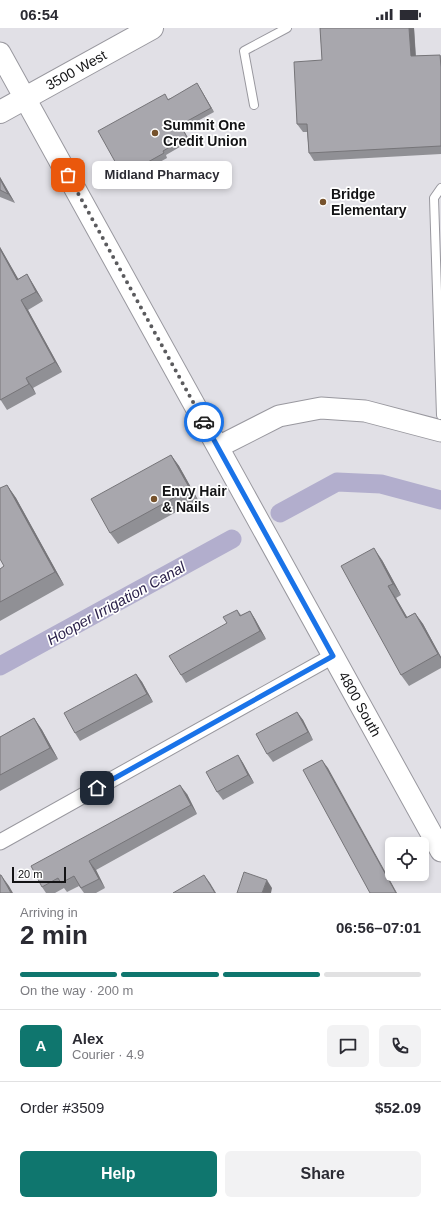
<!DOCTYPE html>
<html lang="en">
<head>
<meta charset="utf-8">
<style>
	:root { --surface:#fff; --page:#f2f2f3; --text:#2b2b33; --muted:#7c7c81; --line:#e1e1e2; --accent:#0f766e }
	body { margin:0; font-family:Helvetica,sans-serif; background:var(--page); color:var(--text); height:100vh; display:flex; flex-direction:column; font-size:15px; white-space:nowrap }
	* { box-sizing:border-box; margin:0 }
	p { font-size:13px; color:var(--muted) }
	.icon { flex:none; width:22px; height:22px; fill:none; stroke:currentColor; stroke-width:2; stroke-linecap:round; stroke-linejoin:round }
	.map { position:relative; height:865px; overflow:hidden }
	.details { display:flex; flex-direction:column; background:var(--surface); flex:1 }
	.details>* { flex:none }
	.buttons { position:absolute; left:385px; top:809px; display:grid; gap:8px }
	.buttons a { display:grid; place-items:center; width:44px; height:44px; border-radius:6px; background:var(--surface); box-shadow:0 2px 6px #0003; font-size:20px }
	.scale { position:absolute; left:12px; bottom:10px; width:54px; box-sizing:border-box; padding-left:4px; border:2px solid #131315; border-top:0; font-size:11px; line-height:14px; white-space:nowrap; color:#131315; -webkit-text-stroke:3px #fff; paint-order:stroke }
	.pin { position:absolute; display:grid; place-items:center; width:34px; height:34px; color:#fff; margin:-17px; border-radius:8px; box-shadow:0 2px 6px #0006 }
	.courier { position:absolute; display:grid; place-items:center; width:40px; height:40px; margin:-20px; border:3px solid #1a73e8; border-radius:50%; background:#fff; color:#222; box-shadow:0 1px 5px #0007 }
	.bubble { position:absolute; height:28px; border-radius:6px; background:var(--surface); box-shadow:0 2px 6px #0003; font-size:13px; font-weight:800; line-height:28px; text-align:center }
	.overview em { font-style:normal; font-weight:800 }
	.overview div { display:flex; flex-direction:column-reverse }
	.overview { display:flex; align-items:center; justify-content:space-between; height:68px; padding:0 20px }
	h1 { font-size:26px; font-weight:800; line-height:30px }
	.bar { display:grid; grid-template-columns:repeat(4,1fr); gap:6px 4px; align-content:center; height:48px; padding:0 20px }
	.bar i { height:5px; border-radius:3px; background:var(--line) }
	.bar .current { background:var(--accent) }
	.bar p { grid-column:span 4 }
	.line { display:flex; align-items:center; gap:10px; padding:0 20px; border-top:1px solid var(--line) }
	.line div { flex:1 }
	.round { display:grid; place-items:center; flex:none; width:42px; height:42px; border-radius:6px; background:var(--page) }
	.cta { display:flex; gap:8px; margin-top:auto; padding:8px 20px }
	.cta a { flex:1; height:46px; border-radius:6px; background:var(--accent); color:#fff; font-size:16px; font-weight:800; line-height:46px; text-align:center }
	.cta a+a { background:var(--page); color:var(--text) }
	.status { display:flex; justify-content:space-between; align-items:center; height:28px; padding:0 20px; background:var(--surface); direction:ltr }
	.status svg { height:11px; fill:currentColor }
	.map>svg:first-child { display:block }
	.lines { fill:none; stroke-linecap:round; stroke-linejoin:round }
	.canal { stroke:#b2aecd; stroke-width:19 }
	.lane-casing { stroke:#99989f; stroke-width:10 }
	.street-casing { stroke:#99989f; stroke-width:17 }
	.secondary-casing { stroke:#99989f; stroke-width:23 }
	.primary-casing { stroke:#99989f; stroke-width:24 }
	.lane { stroke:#fff; stroke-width:8 }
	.street { stroke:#fff; stroke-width:15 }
	.secondary { stroke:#fff; stroke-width:21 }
	.primary { stroke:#fff; stroke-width:22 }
	.wall { fill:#909095 }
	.shaded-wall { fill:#767579 }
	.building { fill:#a8a7ad; stroke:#767579 }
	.done { stroke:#5b5b5e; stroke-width:4; stroke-dasharray:0 7.2 }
	.route { stroke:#1a73e8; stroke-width:5 }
	.poi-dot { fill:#76522c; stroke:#fff; stroke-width:1.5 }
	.labels { text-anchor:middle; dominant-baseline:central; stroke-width:3.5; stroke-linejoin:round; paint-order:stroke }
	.street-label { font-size:14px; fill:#131315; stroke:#fff }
	.poi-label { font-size:14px; font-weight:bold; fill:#131315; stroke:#fff; text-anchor:start }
	.water-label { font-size:15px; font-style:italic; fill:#2c224b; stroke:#fff }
</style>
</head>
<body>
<div class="status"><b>06:54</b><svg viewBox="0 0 49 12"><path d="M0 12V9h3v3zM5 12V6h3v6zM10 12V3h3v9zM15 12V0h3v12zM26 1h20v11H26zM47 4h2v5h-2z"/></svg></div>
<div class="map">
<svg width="441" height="865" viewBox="0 0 441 865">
	<rect width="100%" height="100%" fill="#e1e0e6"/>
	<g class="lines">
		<!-- canal -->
		<path class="canal" d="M 280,485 L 337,454 L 381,456 L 441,472
			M 0,638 L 232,511"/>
		<defs>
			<path id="lane" d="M 254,77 L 244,23 L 287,0
				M 441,160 L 434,170 L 441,387"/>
			<path id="street" d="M 0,814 L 333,628"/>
			<path id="secondary" d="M 0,25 L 441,823
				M 218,419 L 279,388 L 321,380 L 365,383 L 441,403"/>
			<path id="primary" d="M 0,84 L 152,0"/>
		</defs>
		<!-- lane casing -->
		<use href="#lane" class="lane-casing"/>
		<!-- street casing -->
		<use href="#street" class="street-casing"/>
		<!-- secondary casing -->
		<use href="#secondary" class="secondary-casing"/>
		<!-- primary casing -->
		<use href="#primary" class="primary-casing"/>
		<!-- lane -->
		<use href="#lane" class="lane"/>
		<!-- street -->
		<use href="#street" class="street"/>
		<!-- secondary -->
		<use href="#secondary" class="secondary"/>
		<!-- primary -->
		<use href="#primary" class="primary"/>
	</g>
	<!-- wall -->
	<path class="wall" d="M 320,0 L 414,0 L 416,28 L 440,27 L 441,28 L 441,126 L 314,133 L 309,125 L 307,104 L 303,104 L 297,96 L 322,32 Z
		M 200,60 L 214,84 L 183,101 L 190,113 L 166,127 L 167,130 L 126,153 L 123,148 L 168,71 Z
		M 0,149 L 15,175 L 0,169 Z
		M 0,219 L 18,251 L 27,246 L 33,256 L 43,273 L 28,282 L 62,344 L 33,360 L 36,366 L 7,382 L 0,371 Z
		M 171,427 L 179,438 L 198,472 L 118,516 L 110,505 Z
		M 7,457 L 16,470 L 64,557 L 0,593 L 0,541 L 4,538 L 1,460 Z
		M 382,532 L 401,567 L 396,570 L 407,589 L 415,585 L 423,596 L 441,629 L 441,640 L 409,658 L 401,647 Z
		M 237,582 L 241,587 L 250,583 L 255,591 L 266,611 L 186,655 L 181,647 L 227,595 Z
		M 136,646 L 142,654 L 153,674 L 80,713 L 75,705 Z
		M 297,684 L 303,692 L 313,712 L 273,734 L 267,726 Z
		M 34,690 L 42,702 L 58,731 L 0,763 L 0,709 Z
		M 238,727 L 243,735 L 254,755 L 223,772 L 217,764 Z
		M 187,766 L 197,786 L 96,842 L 105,860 L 96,865 L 84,865 L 79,858 L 67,864 L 64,860 L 55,865 L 46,865 L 42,859 Z"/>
	<!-- shaded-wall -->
	<path class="shaded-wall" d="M 409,0 L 414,0 L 416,36 L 411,28 Z
		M 197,55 L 200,60 L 214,84 L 211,80 Z
		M 0,149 L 15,175 L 8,166 L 0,151 Z
		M 0,219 L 24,261 L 17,252 L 0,221 Z
		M 27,246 L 33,256 L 43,273 L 36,264 Z
		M 21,272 L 28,282 L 62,344 L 55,334 Z
		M 26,350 L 33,360 L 36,366 L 29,356 Z
		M 171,427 L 179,438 L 198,472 L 190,461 Z
		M 7,457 L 16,470 L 64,557 L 55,544 Z
		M 374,520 L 382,532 L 401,567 L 393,556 Z
		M 388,558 L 396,570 L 414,601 L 406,590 Z
		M 250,583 L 255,591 L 266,611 L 260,603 Z
		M 415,585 L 423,596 L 441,629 L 441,631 Z
		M 136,646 L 142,654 L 153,674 L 147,666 Z
		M 297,684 L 303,692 L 313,712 L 308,704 Z
		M 34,690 L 42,702 L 58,731 L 50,720 Z
		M 238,727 L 243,735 L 254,755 L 248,747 Z
		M 322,732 L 328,740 L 397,865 L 396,865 Z
		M 180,757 L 187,766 L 197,786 L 191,777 Z
		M 89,833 L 96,842 L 105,860 L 99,851 Z
		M 1,847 L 9,858 L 13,865 L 11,865 Z
		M 204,847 L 210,855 L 216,865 L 215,865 Z
		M 267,852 L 272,860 L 271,865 L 262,865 Z"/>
	<!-- building -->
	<path class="building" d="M 320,0 L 409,0 L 411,28 L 440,27 L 441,39 L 441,118 L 309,125 L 307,96 L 297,96 L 294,34 L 322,32 Z
		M 197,55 L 211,80 L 180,97 L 187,109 L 163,123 L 164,125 L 123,148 L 98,103 L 165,66 L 168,72 Z
		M 0,151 L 8,166 L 0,162 Z
		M 0,221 L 17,252 L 27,246 L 36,264 L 21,272 L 55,334 L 26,350 L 29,356 L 0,372 Z
		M 171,427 L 190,461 L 110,505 L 91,471 Z
		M 7,457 L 55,544 L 0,574 L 0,541 L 4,538 L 0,531 L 0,460 Z
		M 374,520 L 393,556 L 388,558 L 406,590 L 415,585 L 438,626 L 401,647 L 341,538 Z
		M 237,582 L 240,588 L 250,583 L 260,603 L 181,647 L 169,628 L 227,595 L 223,589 Z
		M 136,646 L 147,666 L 75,705 L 64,685 Z
		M 297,684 L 308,704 L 267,726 L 256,706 Z
		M 34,690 L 50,720 L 0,747 L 0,709 Z
		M 238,727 L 248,747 L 217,764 L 206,744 Z
		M 322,732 L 396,865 L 370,865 L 303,742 Z
		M 180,757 L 191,777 L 89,833 L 99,851 L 81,860 L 74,848 L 61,855 L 58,850 L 42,859 L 31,838 Z
		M 244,844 L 267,852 L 262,865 L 237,865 Z
		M 0,847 L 1,847 L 11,865 L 0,865 Z
		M 204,847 L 215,865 L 173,865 Z"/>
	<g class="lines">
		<!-- done -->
		<path class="done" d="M 68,147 L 204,394"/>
		<!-- route -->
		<path class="route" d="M 97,760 L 333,628 L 204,394"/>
	</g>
	<!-- markers -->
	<g class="poi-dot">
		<circle cx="155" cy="105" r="4"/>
		<circle cx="323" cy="174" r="4"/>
		<circle cx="154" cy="471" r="4"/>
	</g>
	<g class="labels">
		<!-- street labels -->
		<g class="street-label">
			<text transform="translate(76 42) rotate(-29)">3500 West</text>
			<text transform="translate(360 676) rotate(61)">4800 South</text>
		</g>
		<!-- poi labels -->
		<g class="poi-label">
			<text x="163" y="97">Summit One<tspan x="163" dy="16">Credit Union</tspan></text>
			<text x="331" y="166">Bridge<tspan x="331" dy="16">Elementary</tspan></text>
			<text x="162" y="463">Envy Hair<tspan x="162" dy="16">&amp; Nails</tspan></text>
		</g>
		<!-- water labels -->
		<g class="water-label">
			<text transform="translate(116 575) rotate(-29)">Hooper Irrigation Canal</text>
		</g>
	</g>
</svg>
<div class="buttons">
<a><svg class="icon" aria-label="locate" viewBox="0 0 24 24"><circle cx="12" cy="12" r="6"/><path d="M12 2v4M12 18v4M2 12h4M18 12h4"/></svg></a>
</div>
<div class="scale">20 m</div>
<div class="pin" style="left:68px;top:147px;background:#ea580c"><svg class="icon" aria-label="bag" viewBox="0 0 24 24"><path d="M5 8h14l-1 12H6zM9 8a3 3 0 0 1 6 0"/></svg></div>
<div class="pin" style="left:97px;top:760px;background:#1f2937"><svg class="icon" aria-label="home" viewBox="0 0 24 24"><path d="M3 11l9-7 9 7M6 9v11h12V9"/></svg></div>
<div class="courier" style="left:204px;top:394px"><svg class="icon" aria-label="car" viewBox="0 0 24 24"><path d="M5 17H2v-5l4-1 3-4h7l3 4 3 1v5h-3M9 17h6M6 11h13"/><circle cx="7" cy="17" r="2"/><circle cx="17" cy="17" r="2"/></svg></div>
<div class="bubble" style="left:92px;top:133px;width:140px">Midland Pharmacy</div>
</div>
<section class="details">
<div class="overview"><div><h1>2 min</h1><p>Arriving in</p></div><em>06:56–07:01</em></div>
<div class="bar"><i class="current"></i><i class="current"></i><i class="current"></i><i></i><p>On the way · 200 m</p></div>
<div class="line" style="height:72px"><b class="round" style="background:var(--accent);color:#fff">A</b><div><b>Alex</b><p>Courier · 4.9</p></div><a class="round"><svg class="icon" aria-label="chat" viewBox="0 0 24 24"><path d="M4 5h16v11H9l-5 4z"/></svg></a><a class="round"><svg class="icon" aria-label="phone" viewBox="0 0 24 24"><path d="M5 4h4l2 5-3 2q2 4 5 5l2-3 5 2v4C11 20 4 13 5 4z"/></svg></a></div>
<div class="line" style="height:52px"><div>Order #3509</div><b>$52.09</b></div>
<div class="cta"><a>Help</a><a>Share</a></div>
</section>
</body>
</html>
